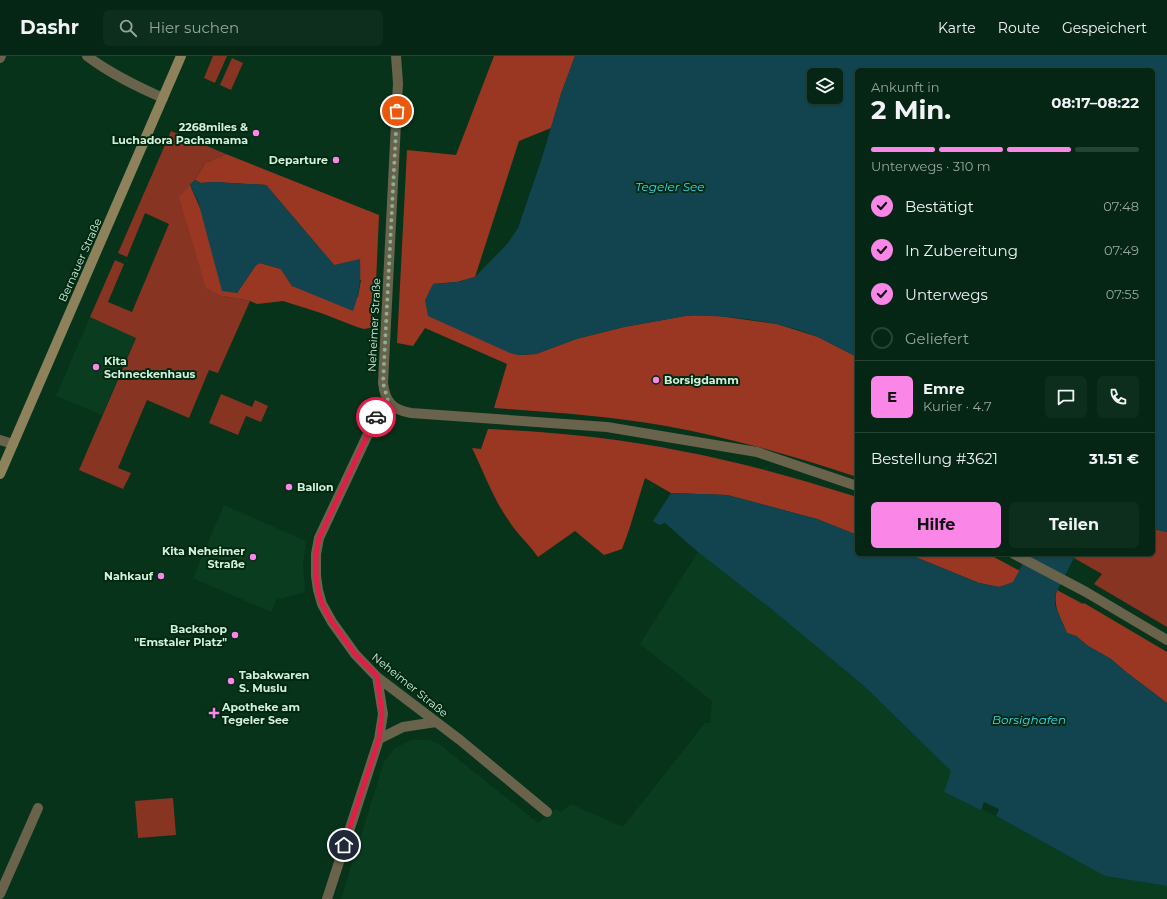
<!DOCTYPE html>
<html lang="de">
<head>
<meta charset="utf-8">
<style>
	:root { --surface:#052614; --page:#0e2e1d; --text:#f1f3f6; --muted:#97a5a0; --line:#264334; --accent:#fa87e7 }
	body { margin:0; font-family:Montserrat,sans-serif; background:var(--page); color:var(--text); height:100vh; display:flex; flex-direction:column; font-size:15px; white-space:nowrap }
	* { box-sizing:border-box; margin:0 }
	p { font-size:13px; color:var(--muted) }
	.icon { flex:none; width:22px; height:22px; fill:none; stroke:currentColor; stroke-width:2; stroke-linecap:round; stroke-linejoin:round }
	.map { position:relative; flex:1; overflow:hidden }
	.sheet { position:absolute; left:855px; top:12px; width:300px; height:488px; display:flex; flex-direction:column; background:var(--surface); border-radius:6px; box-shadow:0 1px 3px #0004,0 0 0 1px var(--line) }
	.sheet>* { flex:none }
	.controls { position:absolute; left:807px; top:12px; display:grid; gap:8px }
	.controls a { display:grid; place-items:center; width:36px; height:36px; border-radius:6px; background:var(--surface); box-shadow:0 1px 3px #0004,0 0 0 1px var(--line); font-size:20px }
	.pin { position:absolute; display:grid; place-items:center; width:34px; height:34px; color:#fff; margin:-17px; border:2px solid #fff; border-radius:50%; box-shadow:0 1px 4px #0007 }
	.courier { position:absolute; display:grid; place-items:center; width:40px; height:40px; margin:-20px; border:3px solid #e11d48; border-radius:50%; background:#fff; color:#222; box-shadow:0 1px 5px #0007 }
	.headline em { font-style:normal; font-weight:700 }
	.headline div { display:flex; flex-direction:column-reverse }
	.headline { display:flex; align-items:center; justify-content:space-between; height:68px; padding:0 16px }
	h1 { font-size:26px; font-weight:700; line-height:30px }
	.bar { display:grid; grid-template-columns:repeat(4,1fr); gap:6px 4px; align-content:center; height:48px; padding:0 16px }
	.bar i { height:5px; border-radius:3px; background:var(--line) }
	.bar .on { background:var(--accent) }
	.bar p { grid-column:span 4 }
	.line { display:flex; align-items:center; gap:10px; padding:0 16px; border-top:1px solid var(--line) }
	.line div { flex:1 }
	.round { display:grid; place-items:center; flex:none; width:42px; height:42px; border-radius:6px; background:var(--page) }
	ol { padding:0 16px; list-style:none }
	li { display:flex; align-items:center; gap:12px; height:44px }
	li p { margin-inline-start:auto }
	li .icon { padding:4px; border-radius:50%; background:var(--accent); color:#111; stroke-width:4 }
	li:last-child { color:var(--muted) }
	li i { width:22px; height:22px; border:2px solid var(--line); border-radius:50% }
	.button { display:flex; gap:8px; margin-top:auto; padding:8px 16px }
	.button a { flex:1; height:46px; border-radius:6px; background:var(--accent); color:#111; font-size:16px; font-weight:700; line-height:46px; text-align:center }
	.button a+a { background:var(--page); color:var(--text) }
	header { display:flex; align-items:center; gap:24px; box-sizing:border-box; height:56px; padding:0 20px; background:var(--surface); border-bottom:1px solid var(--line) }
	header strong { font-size:19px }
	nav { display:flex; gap:22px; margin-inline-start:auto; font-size:14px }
	.search { width:280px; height:36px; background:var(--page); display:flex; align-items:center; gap:10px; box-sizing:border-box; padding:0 14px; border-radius:6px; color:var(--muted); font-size:15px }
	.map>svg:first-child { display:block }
	.built { fill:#0a3d20 }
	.green { fill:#883422 }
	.forest { fill:#9a3722 }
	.water { fill:#11444e; fill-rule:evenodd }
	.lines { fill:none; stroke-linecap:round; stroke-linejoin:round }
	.minor { stroke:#6a634b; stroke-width:10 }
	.tertiary { stroke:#6a634b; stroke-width:10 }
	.secondary { stroke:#8d825c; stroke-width:10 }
	.done { stroke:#8cae97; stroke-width:4; stroke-dasharray:0 7.2 }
	.route { stroke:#e11d48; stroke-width:5 }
	.poi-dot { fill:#fa87e7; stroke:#002911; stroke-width:1.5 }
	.labels { text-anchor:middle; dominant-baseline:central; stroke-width:4; stroke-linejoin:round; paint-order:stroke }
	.poi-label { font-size:11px; font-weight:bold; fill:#d3f0db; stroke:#002911; text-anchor:end }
	.street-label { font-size:11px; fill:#d3f0db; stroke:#002911 }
	.water-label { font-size:12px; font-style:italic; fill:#35daf8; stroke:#002911 }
</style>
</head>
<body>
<header>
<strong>Dashr</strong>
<div class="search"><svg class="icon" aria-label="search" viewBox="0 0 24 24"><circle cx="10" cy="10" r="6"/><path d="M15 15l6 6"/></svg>Hier suchen</div>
<nav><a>Karte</a><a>Route</a><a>Gespeichert</a></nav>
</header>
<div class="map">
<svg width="1167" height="843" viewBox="0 0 1167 843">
	<rect width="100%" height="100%" fill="#07331a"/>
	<!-- built -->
	<path class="built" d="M 90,261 L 136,281 L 102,359 L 56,340 Z
		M 224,449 L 306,485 L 303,507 L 305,536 L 276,544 L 271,556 L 193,522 Z
		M 698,496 L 775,556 L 864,630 L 951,715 L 944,736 L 996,760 L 1105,820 L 1167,830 L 1167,843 L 341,843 L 384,706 L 395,692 L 411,684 L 430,684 L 439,688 L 538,767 L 556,753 L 561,756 L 571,748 L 623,771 L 705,667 L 710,667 L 712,645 L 640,588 Z"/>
	<!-- green -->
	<path class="green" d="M 213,0 L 227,0 L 215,27 L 204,22 Z
		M 232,2 L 243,7 L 231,34 L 220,29 Z
		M 171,75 L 226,98 L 205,107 L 195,124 L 190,129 L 222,240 L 250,245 L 218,317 L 209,314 L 189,362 L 147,344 L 118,412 L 131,417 L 123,433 L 79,414 L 136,282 L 90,261 L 115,204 L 124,208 L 108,246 L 132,256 L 169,168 L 145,157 L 127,201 L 118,197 Z
		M 221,338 L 252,351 L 255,344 L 268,350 L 261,366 L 246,360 L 238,379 L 209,367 Z
		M 1153,473 L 1167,476 L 1167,571 L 1094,528 L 1102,518 L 1074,502 L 1076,498 L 1153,498 Z
		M 173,742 L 176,779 L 138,782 L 135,745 Z"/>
	<!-- forest -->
	<path class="forest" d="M 494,0 L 575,0 L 561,38 L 551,72 L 519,85 L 475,221 L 457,226 L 433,228 L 518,299 L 536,298 L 576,283 L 624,271 L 685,260 L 694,259 L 719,260 L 777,268 L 818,281 L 857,301 L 857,421 C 794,400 731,382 666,370 C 609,360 551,356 494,352 L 507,308 L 425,272 L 413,290 L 397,287 L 407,94 L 456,99 Z
		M 226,98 L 379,159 L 374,271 L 364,273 L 357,271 L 321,257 L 283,245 L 257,248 L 250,245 L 222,240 L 206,232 L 179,141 L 190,129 L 237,237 L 256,209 L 260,207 L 281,213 L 292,230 L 358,241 L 361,224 L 334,209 L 266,129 L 214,126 L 201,127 L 195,124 L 205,107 Z
		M 488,373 C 553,376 617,382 681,395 C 741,406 799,423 857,441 L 857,479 L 817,463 L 727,439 L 671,437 L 645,422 L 629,474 L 622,493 L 604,499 L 575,475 L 538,501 C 529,488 517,478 509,465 C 493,443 484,416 472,392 L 481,393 Z
		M 908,498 L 993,498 L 994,499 L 994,501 L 1020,515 L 1013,527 L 999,531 L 979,527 Z
		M 1057,534 L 1083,548 L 1084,547 L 1167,596 L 1167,647 L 1126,616 L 1111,603 L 1088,590 L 1076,580 L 1067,577 C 1061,563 1052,549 1057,534 Z"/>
	<!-- water -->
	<path class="water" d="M 575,0 L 1167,0 L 1167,476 L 1153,473 L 1153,14 L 857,14 L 857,301 C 844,294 831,287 818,281 C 778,265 728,258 685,260 L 624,271 L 576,283 L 536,298 L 518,299 L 510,297 L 428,260 L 425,244 L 433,228 L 457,226 L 475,221 L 508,187 L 518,172 L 541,105 L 561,38 ZM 814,19 L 836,19 L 836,41 L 814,41 Z
		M 195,124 L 201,127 L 214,126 L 266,129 L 334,209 L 360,203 C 361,224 360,236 353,255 L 292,230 L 281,213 L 260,207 L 256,209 L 237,237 L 222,235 L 198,145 L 190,129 Z
		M 671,437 L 727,439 L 817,463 L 857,479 L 857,498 L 908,498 L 979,527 L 999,531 L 1013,526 L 1028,498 L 1076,498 L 1055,539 L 1055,549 L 1067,577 L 1076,580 L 1088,590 L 1111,603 L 1126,616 L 1167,647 L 1167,830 L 1105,820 L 996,760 L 999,753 L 984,746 L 981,754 L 944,736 L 951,715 L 864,630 L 775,556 L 698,496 L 665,467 L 659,469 L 653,465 Z"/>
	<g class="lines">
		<!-- minor -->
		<path class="minor" d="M 87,0 C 111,18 136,30 163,42
			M 0,2 L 1,0
			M 388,345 L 376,361 L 319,482 L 316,498 L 316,520 L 318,534 L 322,548 L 332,566 L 355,598 L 377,621 L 460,684 L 547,756
			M 0,384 L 13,388
			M 379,683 L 403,671 L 436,666
			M 0,838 L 38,752
			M 327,843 L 379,683 L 383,658 L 377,621"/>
		<!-- tertiary -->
		<path class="tertiary" d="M 396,0 L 398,27 L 383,327 C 385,345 392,354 411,357 L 607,371 L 757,396 L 857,430
			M 1014,498 L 1086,536 L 1167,584"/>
		<!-- secondary -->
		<path class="secondary" d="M 0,418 L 181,0"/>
	</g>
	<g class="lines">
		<!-- done -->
		<path class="done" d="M 376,361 L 388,345 L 383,327 L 397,55"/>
		<!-- route -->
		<path class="route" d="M 344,789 L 379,683 L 382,658 L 377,620 L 355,598 L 332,566 L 322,548 L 318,534 L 316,520 L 316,498 L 319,482 L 376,361"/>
	</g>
	<!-- markers -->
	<g class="poi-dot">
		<circle cx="256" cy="77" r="4"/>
		<circle cx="336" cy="104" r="4"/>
		<circle cx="96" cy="311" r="4"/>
		<circle cx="656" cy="324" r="4"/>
		<circle cx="289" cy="431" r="4"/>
		<circle cx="253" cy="501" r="4"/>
		<circle cx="161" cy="520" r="4"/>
		<circle cx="235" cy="579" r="4"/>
		<circle cx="231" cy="625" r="4"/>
		<path d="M212 651h4v4h4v4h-4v4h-4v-4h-4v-4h4z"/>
	</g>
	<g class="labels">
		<!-- poi labels -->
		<g class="poi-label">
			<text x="248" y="71">2268miles &amp;<tspan x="248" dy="13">Luchadora Pachamama</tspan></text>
			<text x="328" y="104">Departure</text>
			<text x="104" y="305" text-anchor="start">Kita<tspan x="104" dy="13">Schneckenhaus</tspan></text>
			<text x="664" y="324" text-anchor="start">Borsigdamm</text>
			<text x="297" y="431" text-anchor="start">Ballon</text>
			<text x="245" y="495">Kita Neheimer<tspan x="245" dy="13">Straße</tspan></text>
			<text x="153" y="520">Nahkauf</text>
			<text x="227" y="573">Backshop<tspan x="227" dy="13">"Emstaler Platz"</tspan></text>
			<text x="239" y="619" text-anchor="start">Tabakwaren<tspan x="239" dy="13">S. Muslu</tspan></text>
			<text x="222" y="651" text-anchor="start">Apotheke am<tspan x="222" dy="13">Tegeler See</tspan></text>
		</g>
		<!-- street labels -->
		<g class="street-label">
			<text transform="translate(80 204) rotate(-66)">Bernauer Straße</text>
			<text transform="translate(374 269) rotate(-87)">Neheimer Straße</text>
			<text transform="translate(410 629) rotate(39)">Neheimer Straße</text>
		</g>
		<!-- water labels -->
		<g class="water-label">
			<text x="670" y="130">Tegeler See</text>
			<text x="1029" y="663">Borsighafen</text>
		</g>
	</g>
</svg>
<div class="controls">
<a><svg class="icon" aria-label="layers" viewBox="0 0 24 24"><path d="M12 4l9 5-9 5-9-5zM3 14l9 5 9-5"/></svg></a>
</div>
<div class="pin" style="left:397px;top:55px;background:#ea580c"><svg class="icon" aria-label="bag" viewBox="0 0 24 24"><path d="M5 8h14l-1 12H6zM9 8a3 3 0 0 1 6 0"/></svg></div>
<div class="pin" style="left:344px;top:789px;background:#1f2937"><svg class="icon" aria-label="home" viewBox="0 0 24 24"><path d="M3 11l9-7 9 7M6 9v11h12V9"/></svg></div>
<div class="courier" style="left:376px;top:361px"><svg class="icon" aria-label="car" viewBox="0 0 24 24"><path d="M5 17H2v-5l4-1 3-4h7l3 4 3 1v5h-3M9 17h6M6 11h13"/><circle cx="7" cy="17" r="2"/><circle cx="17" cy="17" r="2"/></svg></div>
<section class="sheet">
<div class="headline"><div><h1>2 Min.</h1><p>Ankunft in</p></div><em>08:17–08:22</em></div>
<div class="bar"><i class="on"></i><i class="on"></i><i class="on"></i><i></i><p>Unterwegs · 310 m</p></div>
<ol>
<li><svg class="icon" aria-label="check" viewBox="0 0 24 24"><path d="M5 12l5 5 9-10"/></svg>Bestätigt<p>07:48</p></li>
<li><svg class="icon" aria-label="check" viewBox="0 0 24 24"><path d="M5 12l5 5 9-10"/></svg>In Zubereitung<p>07:49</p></li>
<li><svg class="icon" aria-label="check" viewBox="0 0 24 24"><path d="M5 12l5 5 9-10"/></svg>Unterwegs<p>07:55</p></li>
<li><i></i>Geliefert</li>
</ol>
<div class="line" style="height:72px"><b class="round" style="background:var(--accent);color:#111">E</b><div><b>Emre</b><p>Kurier · 4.7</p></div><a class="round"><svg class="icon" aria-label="chat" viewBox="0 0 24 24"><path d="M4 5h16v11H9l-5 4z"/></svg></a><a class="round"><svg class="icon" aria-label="phone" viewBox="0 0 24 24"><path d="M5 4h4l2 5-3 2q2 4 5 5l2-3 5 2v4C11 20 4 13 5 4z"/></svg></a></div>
<div class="line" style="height:52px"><div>Bestellung #3621</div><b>31.51 €</b></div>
<div class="button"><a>Hilfe</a><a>Teilen</a></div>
</section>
</div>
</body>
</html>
